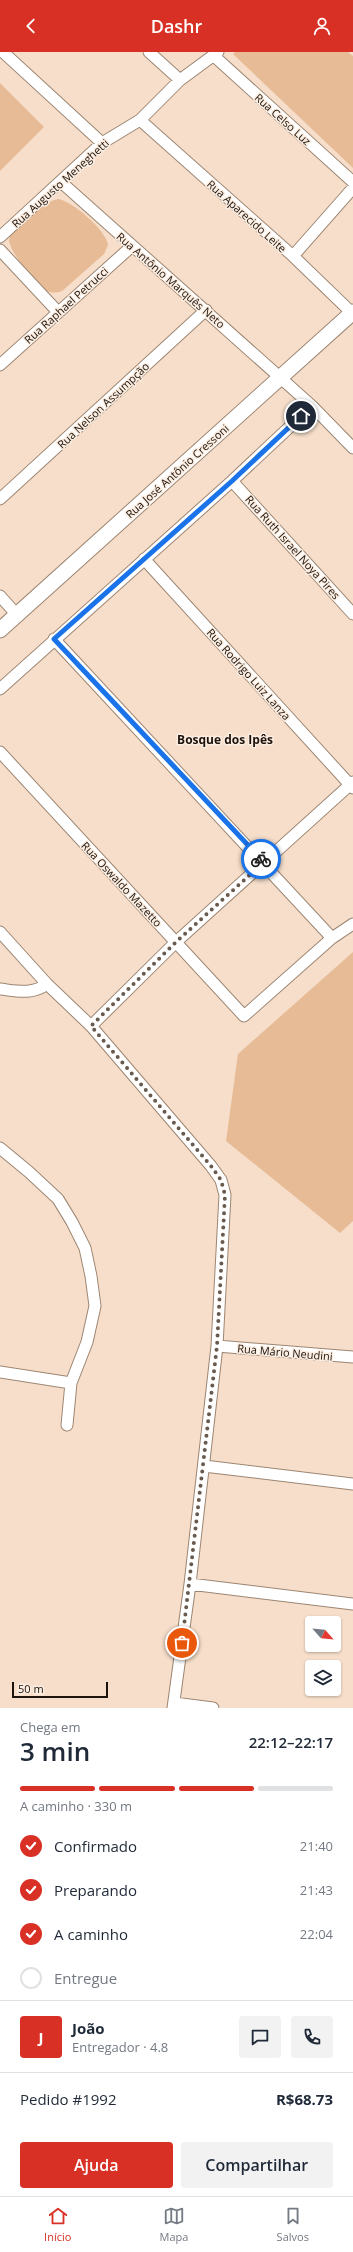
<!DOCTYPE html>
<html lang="pt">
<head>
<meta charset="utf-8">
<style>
	:root { --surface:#fff; --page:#f2f2f3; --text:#1f2937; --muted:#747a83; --line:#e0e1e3; --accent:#d93025 }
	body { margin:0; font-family:"Open Sans",sans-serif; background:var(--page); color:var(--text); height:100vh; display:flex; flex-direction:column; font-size:15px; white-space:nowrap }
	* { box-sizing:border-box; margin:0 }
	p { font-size:13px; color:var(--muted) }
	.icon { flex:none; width:22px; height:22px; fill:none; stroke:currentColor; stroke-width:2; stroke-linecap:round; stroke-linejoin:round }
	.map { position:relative; height:1656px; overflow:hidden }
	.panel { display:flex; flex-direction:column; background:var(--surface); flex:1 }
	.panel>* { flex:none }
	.needle { width:26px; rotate:117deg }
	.fabs { position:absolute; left:305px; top:1564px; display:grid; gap:8px }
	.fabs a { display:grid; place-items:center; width:36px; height:36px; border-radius:4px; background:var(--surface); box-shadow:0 1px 3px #0004; font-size:20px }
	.scale { position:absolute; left:12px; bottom:10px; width:96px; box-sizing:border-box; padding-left:4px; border:2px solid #1b130c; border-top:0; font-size:11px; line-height:14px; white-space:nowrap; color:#1b130c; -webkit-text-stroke:3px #fcede1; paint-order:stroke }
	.pin { position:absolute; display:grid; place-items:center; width:34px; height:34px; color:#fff; margin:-17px; border:2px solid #fff; border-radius:50%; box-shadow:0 1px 4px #0007 }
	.courier { position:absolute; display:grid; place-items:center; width:40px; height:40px; margin:-20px; border:3px solid #1a73e8; border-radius:50%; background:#fff; color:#222; box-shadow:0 1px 5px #0007 }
	.head em { font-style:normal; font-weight:600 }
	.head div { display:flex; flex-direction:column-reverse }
	.head { display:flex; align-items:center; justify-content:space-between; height:68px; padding:0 20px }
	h1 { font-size:26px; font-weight:600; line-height:30px }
	.bar { display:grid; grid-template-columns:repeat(4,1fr); gap:6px 4px; align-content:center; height:48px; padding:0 20px }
	.bar i { height:5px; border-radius:3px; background:var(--line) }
	.bar .selected { background:var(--accent) }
	.bar p { grid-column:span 4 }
	.line { display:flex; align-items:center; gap:10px; padding:0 20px; border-top:1px solid var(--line) }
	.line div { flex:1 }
	.round { display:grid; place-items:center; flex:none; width:42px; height:42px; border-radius:4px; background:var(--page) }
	ol { padding:0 20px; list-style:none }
	li { display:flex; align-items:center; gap:12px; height:44px }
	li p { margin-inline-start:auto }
	li .icon { padding:4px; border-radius:50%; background:var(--accent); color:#fff; stroke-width:4 }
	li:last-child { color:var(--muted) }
	li i { width:22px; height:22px; border:2px solid var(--line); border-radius:50% }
	.cta { display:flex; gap:8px; margin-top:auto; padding:8px 20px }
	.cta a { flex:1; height:46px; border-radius:4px; background:var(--accent); color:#fff; font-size:16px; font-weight:600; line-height:46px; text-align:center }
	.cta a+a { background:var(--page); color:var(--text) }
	header { display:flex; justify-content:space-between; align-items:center; height:52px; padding:0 20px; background:var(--accent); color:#fff; font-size:18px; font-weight:600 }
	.tab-bar { display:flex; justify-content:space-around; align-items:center; height:56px; border-top:1px solid var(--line); background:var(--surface); font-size:11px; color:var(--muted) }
	.tab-bar a { display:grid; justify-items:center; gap:2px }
	.tab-bar .selected { color:var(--accent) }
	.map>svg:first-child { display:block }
	.green { fill:#e6bb95 }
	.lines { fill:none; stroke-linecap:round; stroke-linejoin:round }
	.street-casing { stroke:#9c8673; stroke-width:13 }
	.secondary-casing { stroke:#9c8673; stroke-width:17 }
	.street { stroke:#fff; stroke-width:11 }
	.secondary { stroke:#fff; stroke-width:15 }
	.done { stroke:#685a4e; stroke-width:4; stroke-dasharray:0 7.2 }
	.route { stroke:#1a73e8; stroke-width:5 }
	.labels { text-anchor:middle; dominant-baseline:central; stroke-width:3; stroke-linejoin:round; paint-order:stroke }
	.street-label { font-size:11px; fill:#1b130c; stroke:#fcede1 }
	.neighbourhood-label { font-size:12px; font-weight:bold; fill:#1b130c; stroke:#fcede1 }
</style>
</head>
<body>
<header><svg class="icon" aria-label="back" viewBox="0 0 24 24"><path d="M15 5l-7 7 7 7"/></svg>Dashr<svg class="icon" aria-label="person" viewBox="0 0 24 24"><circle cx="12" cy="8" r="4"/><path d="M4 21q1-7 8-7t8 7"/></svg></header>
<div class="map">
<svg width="353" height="1656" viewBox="0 0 353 1656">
	<rect width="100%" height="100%" fill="#f6deca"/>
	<!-- green -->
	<path class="green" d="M 235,0 L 348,0 L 353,4 L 353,116 L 233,2 Z
		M 0,31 L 44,75 L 0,119 Z
		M 58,147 C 71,148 107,179 108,193 L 104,202 L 62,239 C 57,241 52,241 47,239 C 37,234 9,199 9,188 C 11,175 45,149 58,147 Z
		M 353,900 L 353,1169 L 340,1181 L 226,1089 L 238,1002 Z"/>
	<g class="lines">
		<defs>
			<path id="street" d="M 3,0 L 102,91
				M 149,0 L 180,28
				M 214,4 L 353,130
				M 140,68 L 293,204 L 352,261
				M 61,130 L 312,354 L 353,396
				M 0,185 L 102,91 L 140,68 L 180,28 L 218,0
				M 0,198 L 58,260
				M 293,204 L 353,136
				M 0,313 L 132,194
				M 232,429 L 353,562
				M 0,447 L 206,258
				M 144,507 L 353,736
				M 0,544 L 17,563
				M 54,587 L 332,886
				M 0,637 L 232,429 L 312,354
				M 0,700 L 244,964 L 332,886 L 353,872
				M 0,880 L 47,932 L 91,974 L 211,1114 L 221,1128 L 225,1143 L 217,1294 L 190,1532 L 173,1656
				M 0,937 C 17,939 32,943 47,932
				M 91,974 L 176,890 L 353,730
				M 0,1096 L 29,1120 L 58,1147 L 72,1170 L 85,1196 L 91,1224 L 95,1254 L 87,1290 L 71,1331 L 67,1373
				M 217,1294 L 353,1305
				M 0,1320 L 71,1331
				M 204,1414 L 353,1432
				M 190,1532 L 353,1552
				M 174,1651 L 213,1656"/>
			<path id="secondary" d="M 0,578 L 353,260"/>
		</defs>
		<!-- street casing -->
		<use href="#street" class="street-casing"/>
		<!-- secondary casing -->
		<use href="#secondary" class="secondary-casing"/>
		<!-- street -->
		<use href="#street" class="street"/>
		<!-- secondary -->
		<use href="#secondary" class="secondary"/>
	</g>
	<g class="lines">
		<!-- done -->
		<path class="done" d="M 182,1591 L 217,1294 L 225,1143 L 221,1128 L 211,1114 L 91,974 L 176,890 L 264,810 L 261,807"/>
		<!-- route -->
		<path class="route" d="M 261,807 L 54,587 L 232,429 L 301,364"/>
	</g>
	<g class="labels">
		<!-- street labels -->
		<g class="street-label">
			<text transform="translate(283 67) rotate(42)">Rua Celso Luz</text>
			<text transform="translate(60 131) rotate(-42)">Rua Augusto Meneghetti</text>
			<text transform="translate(247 164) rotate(42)">Rua Aparecido Leite</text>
			<text transform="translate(171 228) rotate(41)">Rua Antônio Marquês Neto</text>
			<text transform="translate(66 253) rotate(-42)">Rua Raphael Petrucci</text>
			<text transform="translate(103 353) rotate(-43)">Rua Nelson Assumpção</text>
			<text transform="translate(177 419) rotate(-42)">Rua José Antônio Cressoni</text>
			<text transform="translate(293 495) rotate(48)">Rua Ruth Israel Noya Pires</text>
			<text transform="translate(249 622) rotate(48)">Rua Rodrigo Luiz Lanza</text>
			<text transform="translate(122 832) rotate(47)">Rua Oswaldo Mazetto</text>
			<text transform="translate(285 1300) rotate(5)">Rua Mário Neudini</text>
		</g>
		<!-- neighbourhood labels -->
		<g class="neighbourhood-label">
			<text x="225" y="687">Bosque dos Ipês</text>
		</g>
	</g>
</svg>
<div class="fabs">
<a><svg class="needle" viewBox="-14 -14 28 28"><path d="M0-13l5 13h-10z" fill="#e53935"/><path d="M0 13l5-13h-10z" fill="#747a83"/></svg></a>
<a><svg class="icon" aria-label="layers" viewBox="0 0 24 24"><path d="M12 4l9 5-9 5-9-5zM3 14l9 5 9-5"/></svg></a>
</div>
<div class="scale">50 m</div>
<div class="pin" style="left:182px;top:1591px;background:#ea580c"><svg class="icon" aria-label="bag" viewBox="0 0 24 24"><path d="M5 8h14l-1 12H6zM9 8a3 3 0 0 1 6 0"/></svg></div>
<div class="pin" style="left:301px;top:364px;background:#1f2937"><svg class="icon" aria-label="home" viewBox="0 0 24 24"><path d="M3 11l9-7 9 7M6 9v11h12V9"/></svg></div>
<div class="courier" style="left:261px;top:807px"><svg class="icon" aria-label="bike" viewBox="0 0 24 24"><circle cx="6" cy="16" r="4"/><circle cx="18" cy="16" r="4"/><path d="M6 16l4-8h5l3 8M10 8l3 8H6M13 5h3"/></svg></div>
</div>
<section class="panel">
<div class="head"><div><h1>3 min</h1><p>Chega em</p></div><em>22:12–22:17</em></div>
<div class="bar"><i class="selected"></i><i class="selected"></i><i class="selected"></i><i></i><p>A caminho · 330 m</p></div>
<ol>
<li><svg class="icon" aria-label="check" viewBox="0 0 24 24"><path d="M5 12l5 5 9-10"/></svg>Confirmado<p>21:40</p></li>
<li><svg class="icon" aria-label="check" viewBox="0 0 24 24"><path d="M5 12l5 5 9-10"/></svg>Preparando<p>21:43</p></li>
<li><svg class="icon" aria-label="check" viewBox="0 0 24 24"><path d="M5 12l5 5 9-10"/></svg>A caminho<p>22:04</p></li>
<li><i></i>Entregue</li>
</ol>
<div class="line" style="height:72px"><b class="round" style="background:var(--accent);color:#fff">J</b><div><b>João</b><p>Entregador · 4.8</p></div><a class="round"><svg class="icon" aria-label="chat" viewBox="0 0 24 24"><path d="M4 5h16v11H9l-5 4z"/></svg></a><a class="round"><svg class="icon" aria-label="phone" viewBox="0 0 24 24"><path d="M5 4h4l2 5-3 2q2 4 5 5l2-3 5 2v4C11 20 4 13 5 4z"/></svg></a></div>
<div class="line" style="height:52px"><div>Pedido #1992</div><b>R$68.73</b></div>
<div class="cta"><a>Ajuda</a><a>Compartilhar</a></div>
</section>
<nav class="tab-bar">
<a class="selected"><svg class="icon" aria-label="home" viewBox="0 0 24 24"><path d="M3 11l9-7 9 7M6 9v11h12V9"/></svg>Início</a>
<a><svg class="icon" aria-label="map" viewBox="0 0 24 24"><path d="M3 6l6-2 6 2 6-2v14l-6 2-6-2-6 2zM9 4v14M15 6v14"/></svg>Mapa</a>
<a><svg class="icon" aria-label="saved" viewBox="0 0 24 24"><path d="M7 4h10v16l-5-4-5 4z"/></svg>Salvos</a>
</nav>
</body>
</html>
